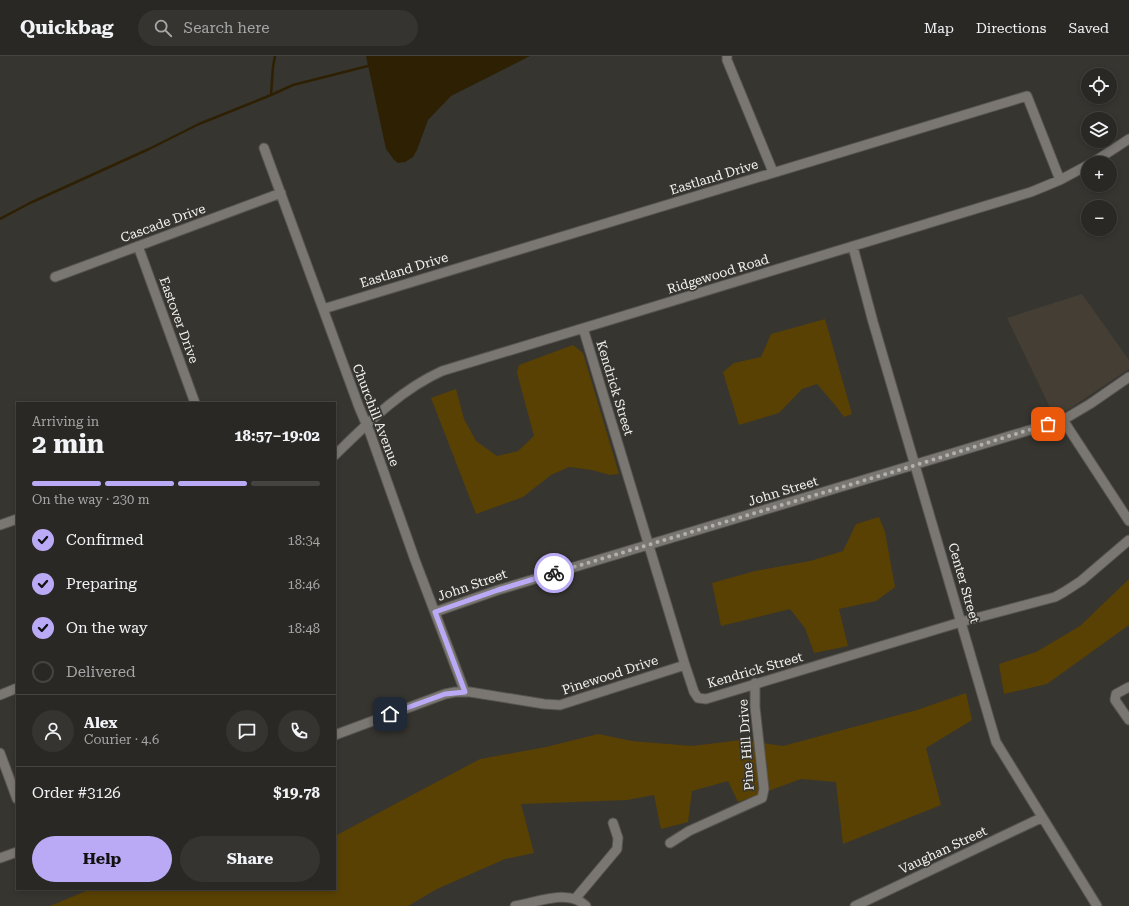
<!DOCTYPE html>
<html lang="en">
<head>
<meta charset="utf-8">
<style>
	:root { --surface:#292824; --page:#353431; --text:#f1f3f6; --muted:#a5a6a6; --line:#454441; --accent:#baaaf6 }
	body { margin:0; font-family:"Roboto Serif",serif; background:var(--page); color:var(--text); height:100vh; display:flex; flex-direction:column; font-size:15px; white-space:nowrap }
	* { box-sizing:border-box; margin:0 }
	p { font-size:13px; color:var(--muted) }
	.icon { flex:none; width:22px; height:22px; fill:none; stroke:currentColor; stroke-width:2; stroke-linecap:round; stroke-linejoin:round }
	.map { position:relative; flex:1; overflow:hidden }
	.sheet { position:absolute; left:16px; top:346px; width:320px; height:488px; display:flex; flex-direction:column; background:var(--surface); border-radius:0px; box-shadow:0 2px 6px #0003,0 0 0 1px var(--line) }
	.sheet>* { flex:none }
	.buttons { position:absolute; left:1081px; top:12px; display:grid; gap:8px }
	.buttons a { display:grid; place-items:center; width:36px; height:36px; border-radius:50%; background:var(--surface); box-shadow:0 2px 6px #0003,0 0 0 1px var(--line); font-size:20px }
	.pin { position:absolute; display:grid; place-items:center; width:34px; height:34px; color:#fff; margin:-17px; border-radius:8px; box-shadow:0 2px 6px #0006 }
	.courier { position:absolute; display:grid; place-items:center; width:40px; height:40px; margin:-20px; border:3px solid #baaaf6; border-radius:50%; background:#fff; color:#222; box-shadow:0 1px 5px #0007 }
	.head em { font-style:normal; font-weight:700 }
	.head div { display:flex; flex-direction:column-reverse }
	.head { display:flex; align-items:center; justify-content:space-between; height:68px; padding:0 16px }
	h1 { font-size:26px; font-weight:700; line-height:30px }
	.bar { display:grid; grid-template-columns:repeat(4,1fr); gap:6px 4px; align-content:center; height:48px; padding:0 16px }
	.bar i { height:5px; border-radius:3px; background:var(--line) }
	.bar .active { background:var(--accent) }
	.bar p { grid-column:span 4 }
	.line { display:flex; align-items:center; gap:10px; padding:0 16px; border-top:1px solid var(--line) }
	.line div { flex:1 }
	.round { display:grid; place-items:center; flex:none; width:42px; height:42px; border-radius:21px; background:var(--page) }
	ol { padding:0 16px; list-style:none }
	li { display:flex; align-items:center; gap:12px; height:44px }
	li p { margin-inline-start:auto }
	li .icon { padding:4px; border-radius:50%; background:var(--accent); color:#111; stroke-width:4 }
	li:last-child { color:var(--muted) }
	li i { width:22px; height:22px; border:2px solid var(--line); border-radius:50% }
	.cta { display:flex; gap:8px; margin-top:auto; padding:8px 16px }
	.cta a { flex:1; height:46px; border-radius:24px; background:var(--accent); color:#111; font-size:16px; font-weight:700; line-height:46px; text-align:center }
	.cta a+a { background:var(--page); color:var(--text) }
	header { display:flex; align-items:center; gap:24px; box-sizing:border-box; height:56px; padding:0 20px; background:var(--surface); border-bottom:1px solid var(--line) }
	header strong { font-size:19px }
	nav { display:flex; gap:22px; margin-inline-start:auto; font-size:14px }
	.search { width:280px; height:36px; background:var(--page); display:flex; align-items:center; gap:10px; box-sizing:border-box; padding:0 14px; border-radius:22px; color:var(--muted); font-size:15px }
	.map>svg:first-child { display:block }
	.built { fill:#443e34 }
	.green { fill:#594104 }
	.water { fill:#2e2003 }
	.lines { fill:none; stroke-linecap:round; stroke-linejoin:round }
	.stream { stroke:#2e2003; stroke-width:2.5 }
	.minor-casing { stroke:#565450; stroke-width:11 }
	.minor { stroke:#7a7772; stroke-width:9 }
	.done { stroke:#b2b0ac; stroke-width:4; stroke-dasharray:0 7.2 }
	.route { stroke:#baaaf6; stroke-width:5 }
	.labels { text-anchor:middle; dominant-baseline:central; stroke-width:3.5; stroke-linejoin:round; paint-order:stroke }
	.street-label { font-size:13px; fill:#f4f2ef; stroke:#373530 }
</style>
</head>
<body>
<header>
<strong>Quickbag</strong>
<div class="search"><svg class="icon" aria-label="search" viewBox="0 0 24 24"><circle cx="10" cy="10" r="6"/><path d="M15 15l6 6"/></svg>Search here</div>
<nav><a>Map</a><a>Directions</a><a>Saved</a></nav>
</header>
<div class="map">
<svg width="1129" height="850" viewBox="0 0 1129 850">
	<rect width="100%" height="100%" fill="#373530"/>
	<!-- built -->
	<path class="built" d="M 1082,238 L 1129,304 L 1129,313 L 1069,353 L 1054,360 L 1007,262 Z"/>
	<!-- green -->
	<path class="green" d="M 825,263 L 852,358 L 844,361 L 835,349 L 817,328 L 802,333 L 779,357 L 739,369 L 723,316 L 734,307 L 761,301 L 771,278 Z
		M 573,289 L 583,297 L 619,418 L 610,419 L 592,414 L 569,411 L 551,419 L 523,441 L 476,458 L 431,342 L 456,333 L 464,363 L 476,385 L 497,400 L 518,395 L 534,380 L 517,317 L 519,309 Z
		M 879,461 L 885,476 L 895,531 L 876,545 L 839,553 L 848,590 L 814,597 L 805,572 L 790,553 L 721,570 L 712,527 L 755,515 L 810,505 L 843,495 L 856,468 Z
		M 1129,523 L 1129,569 L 1047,628 L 1004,638 L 999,608 L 1036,596 L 1080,570 Z
		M 966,637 L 972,664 L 926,692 L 941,749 L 843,788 L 836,726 L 801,723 L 738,746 L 728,725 L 692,735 L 688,766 L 661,773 L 654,739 L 627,744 L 521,748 L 534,797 L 505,803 L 437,833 L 408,850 L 50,850 L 91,833 L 335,833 L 335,780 L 480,703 L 546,691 L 598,678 L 632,685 L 692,690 L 741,684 L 783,690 L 917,654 Z"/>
	<!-- water -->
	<path class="water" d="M 366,0 L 530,0 L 451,40 L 428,64 L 417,94 L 413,101 L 405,106 L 398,107 L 394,104 L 386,93 Z"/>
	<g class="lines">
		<!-- stream -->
		<path class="stream" d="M 271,39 L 273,11 L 275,0
			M 0,163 L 30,147 L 149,93 L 199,68 L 271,39 L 293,29 L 368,10"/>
		<defs>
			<path id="minor" d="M 727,0 L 727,4 L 773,116
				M 264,92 L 359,351 L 370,377 L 415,504 L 465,636
				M 1092,107 L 1129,83
				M 138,190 L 195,347
				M 853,191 L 873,266 L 996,686 L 1097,850
				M 55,221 L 281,137
				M 323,253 L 1027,40 L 1060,124
				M 583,272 L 685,609 L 694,636 L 698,642 L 706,643 L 961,566 L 1055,541 L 1064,536 L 1081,525 L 1129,484
				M 1063,364 L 1129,465
				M 335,399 C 368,367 400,334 442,315 L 1031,136 L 1060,124 L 1088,109
				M 0,469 L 17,463
				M 435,556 L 498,534 L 1063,364 L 1090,348 L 1129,321
				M 1129,631 L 1116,638 L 1115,644 L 1129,664
				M 0,639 L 17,632
				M 335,679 L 445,638 L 455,636 L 470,636 L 544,648 L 560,649 L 685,609
				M 0,697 L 17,743
				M 670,787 L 689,775 L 762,742 L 764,733 L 755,651 L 755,627
				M 0,802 L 17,796
				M 575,843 L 617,793 L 618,782 L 613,767
				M 515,850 C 536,847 568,832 586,850
				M 855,850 L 1041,762"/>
		</defs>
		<!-- minor casing -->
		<use href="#minor" class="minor-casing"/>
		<!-- minor -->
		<use href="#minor" class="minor"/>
	</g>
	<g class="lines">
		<!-- done -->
		<path class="done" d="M 554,517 L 916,409 L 1048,368"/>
		<!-- route -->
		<path class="route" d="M 390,658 L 445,638 L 465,636 L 435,556 L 498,534 L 554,517"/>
	</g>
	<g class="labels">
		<!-- street labels -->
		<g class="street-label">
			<text transform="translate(714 121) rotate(-17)">Eastland Drive</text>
			<text transform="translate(163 167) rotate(-20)">Cascade Drive</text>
			<text transform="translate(404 214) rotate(-17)">Eastland Drive</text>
			<text transform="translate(718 218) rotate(-17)">Ridgewood Road</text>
			<text transform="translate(179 264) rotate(70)">Eastover Drive</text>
			<text transform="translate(615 332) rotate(73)">Kendrick Street</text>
			<text transform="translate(376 359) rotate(69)">Churchill Avenue</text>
			<text transform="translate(783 435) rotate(-17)">John Street</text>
			<text transform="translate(964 527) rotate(74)">Center Street</text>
			<text transform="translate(472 529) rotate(-19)">John Street</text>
			<text transform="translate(755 614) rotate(-16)">Kendrick Street</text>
			<text transform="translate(610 619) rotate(-18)">Pinewood Drive</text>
			<text transform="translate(746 689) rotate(-94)">Pine Hill Drive</text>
			<text transform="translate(943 794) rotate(-25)">Vaughan Street</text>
		</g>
	</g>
</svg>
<div class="buttons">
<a><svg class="icon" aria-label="locate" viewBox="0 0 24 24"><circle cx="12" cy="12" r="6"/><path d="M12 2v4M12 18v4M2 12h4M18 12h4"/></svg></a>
<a><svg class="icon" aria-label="layers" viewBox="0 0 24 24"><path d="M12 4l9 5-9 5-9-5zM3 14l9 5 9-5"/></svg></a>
<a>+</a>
<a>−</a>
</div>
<div class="pin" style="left:1048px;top:368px;background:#ea580c"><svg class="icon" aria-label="bag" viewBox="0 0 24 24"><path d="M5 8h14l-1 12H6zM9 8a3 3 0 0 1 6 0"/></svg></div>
<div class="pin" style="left:390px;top:658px;background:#1f2937"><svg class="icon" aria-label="home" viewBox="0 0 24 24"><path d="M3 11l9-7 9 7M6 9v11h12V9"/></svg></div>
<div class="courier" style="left:554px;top:517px"><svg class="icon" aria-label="bike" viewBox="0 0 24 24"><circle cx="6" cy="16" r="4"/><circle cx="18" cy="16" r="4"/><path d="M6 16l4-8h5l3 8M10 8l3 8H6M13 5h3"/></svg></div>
<section class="sheet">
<div class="head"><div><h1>2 min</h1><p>Arriving in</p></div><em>18:57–19:02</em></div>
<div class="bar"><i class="active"></i><i class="active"></i><i class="active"></i><i></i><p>On the way · 230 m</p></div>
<ol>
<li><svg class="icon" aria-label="check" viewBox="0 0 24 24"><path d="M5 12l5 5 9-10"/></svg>Confirmed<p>18:34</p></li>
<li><svg class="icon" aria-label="check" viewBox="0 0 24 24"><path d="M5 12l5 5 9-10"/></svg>Preparing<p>18:46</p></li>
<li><svg class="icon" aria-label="check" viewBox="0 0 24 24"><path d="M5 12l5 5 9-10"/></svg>On the way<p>18:48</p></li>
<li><i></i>Delivered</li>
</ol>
<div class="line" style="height:72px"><a class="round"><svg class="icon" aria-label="person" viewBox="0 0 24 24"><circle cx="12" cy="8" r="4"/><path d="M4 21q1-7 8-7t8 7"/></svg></a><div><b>Alex</b><p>Courier · 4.6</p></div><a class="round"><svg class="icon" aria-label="chat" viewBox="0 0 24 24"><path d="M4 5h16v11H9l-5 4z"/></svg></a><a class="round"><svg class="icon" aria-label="phone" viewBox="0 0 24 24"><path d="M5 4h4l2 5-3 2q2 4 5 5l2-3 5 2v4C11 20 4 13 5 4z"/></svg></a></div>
<div class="line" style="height:52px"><div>Order #3126</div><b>$19.78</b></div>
<div class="cta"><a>Help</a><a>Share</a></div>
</section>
</div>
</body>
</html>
